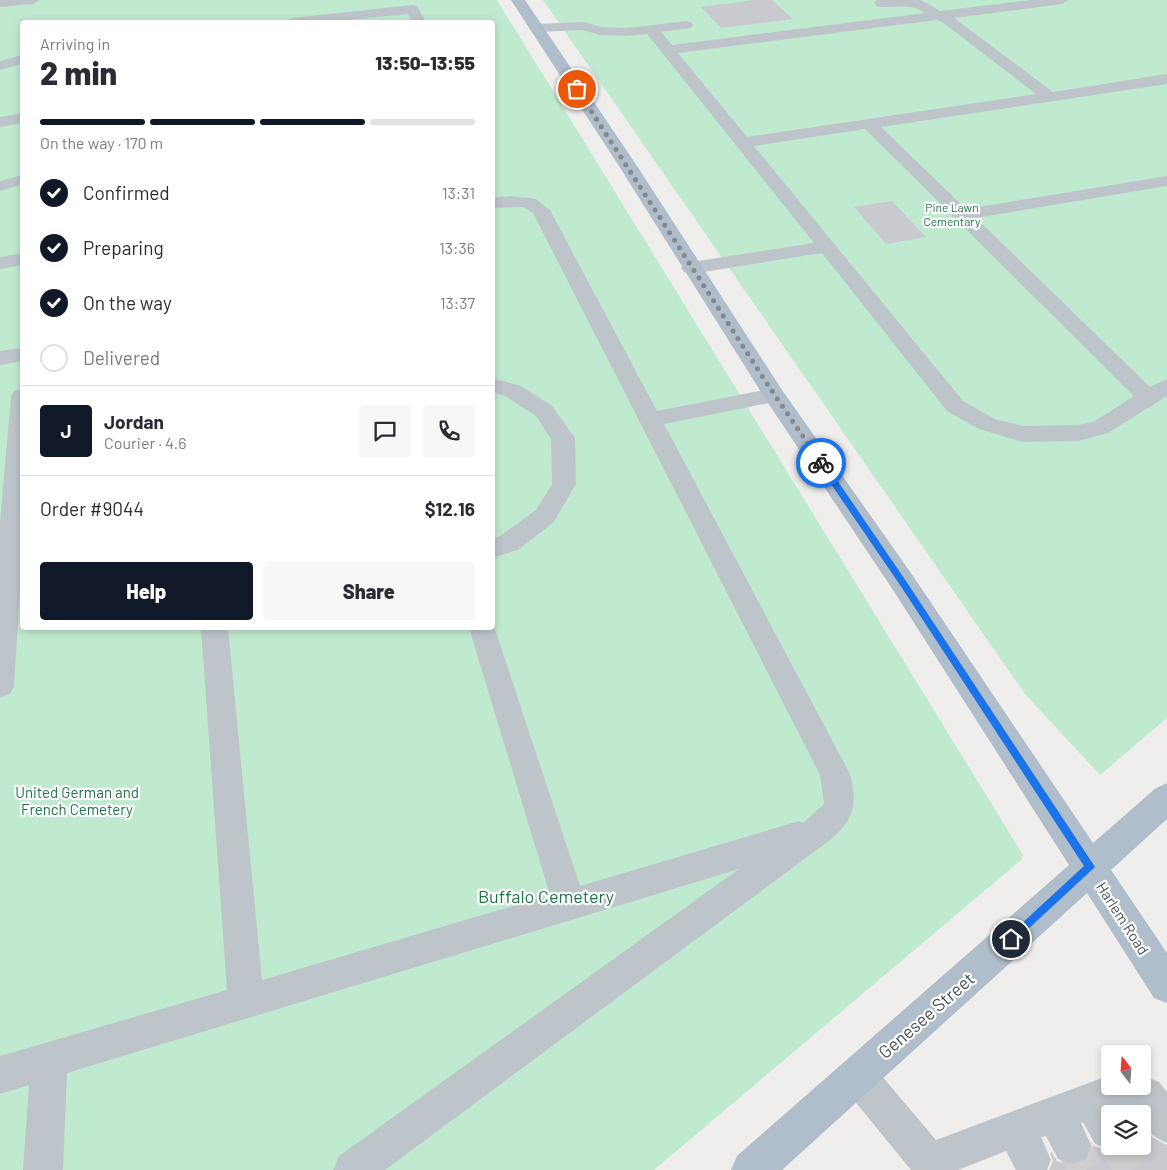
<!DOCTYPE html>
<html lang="en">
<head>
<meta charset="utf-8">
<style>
	:root { --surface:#fff; --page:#f7f7f7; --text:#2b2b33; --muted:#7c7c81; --line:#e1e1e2; --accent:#111827 }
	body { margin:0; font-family:Barlow,sans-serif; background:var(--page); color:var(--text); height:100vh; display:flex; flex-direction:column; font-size:19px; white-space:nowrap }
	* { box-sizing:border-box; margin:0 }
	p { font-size:16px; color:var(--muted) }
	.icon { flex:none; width:28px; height:28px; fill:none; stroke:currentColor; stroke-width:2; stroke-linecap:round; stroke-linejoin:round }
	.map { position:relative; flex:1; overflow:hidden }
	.details { position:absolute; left:20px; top:20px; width:475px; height:610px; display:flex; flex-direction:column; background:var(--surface); border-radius:5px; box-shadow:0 2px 8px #0003 }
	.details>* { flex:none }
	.needle { width:32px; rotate:343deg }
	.controls { position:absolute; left:1101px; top:1045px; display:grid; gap:10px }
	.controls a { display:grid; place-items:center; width:50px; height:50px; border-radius:5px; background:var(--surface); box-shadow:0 2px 8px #0003; font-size:25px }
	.pin { position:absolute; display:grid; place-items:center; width:42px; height:42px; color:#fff; margin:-21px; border:2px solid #fff; border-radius:50%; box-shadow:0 1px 5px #0007 }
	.courier { position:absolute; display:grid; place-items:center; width:50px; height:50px; margin:-25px; border:4px solid #1a73e8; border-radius:50%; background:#fff; color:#222; box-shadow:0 1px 6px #0007 }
	.overview em { font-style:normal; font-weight:800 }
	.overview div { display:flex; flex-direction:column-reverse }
	.overview { display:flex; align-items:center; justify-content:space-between; height:85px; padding:0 20px }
	h1 { font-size:32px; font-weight:800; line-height:38px }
	.bar { display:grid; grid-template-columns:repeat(4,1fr); gap:8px 5px; align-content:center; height:60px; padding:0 20px }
	.bar i { height:6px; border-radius:4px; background:var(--line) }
	.bar .current { background:var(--accent) }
	.bar p { grid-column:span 4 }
	.line { display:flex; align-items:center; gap:12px; padding:0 20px; border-top:1px solid var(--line) }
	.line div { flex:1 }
	.round { display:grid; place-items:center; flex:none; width:52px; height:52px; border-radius:5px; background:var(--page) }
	ol { padding:0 20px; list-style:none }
	li { display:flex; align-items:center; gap:15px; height:55px }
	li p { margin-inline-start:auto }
	li .icon { padding:5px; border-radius:50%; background:var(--accent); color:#fff; stroke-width:4 }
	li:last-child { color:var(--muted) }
	li i { width:28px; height:28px; border:2px solid var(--line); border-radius:50% }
	.cta { display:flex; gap:10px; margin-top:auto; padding:10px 20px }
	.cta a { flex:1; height:58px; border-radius:5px; background:var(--accent); color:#fff; font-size:20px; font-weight:800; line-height:58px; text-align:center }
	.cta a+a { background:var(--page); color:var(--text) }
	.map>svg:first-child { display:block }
	.green { fill:#c0eacf; fill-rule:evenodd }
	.building { fill:#c8cad0 }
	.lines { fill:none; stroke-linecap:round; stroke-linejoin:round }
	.minor-tunnel { stroke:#cececf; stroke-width:34; stroke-dasharray:34 17; stroke-linecap:butt }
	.minor { fill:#bdc5cb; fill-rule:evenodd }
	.major { fill:#b0bdca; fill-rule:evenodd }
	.route { fill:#1a73e8 }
	.done { stroke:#82888d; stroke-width:5; stroke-dasharray:0 9 }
	.labels { text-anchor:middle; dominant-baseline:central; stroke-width:4.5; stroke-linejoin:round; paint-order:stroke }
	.far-park-label { font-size:12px; fill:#207247; stroke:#fff }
	.park-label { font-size:15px; fill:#207247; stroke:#fff }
	.street-label { font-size:15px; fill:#475159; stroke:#fff }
	.near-park-label { font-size:18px; fill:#207247; stroke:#fff }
	.near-street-label { font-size:18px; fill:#475159; stroke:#fff }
</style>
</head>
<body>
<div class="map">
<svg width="1167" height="1170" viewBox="0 0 1167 1170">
	<rect width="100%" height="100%" fill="#f0eded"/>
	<!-- green -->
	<path class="green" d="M 0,0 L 497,0 L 1023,855 L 1021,857 L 1022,859 L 654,1170 L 0,1170 ZM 22,22 L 492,22 L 492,628 L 22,628 Z
		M 543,0 L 1167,0 L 1167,718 L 1100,775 L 1025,694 Z"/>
	<!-- building -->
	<path class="building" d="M 754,0 L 772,0 L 793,19 L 721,28 L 701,7 Z
		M 892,201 L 926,237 L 886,244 L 854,207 Z
		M 1142,1125 L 1152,1137 L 1167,1145 L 1167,1170 L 1049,1170 L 1053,1161 L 1050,1153 L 1052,1152 L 1057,1161 L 1073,1166 L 1088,1160 L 1093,1146 L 1091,1141 L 1094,1146 L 1108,1151 L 1118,1146 L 1142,1146 Z"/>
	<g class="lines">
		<!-- minor-tunnel -->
		<path class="minor-tunnel" d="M 1072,1145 L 1086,1170
			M 1118,1146 L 1132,1170"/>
		<!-- minor -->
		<path class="minor" d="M 0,0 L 40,0 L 33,4 L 0,7 Z
			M 877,0 L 921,0 L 940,11 L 1030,0 L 1069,0 L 1062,4 L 954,18 L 1053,92 L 1167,74 L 1167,84 L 881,127 L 966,209 L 1167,176 L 1167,186 L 976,218 L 1150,387 L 1167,379 L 1167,396 L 1108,433 L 1078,441 L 1023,442 L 979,429 L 947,411 L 822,253 L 691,274 L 684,272 L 681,268 L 684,264 L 691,262 L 814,243 L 647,34 L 627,36 L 600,35 L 583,30 L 536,32 L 529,28 L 536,24 L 584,22 L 601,27 L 627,28 L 686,21 L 691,22 L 693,25 L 691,28 L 661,32 L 672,45 L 925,13 C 908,1 894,10 876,6 L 874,3 ZM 937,20 L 945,24 L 1036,94 L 747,137 L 678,53 ZM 865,129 L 1134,396 L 1093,422 L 1078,425 L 1023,426 L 995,419 L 963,401 L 754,146 Z
			M 412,5 L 417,6 L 426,22 L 412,22 L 408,14 L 326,22 L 285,22 L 292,18 Z
			M 22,55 L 22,64 L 0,70 L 0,61 Z
			M 22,113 L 22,123 L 0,127 L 0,117 Z
			M 22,175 L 22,185 L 0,191 L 0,181 Z
			M 511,196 L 536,199 L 550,210 L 657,411 L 774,388 L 782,390 L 785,395 L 782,400 L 774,402 L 664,424 L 850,774 C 858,805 854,819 830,840 L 385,1170 L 333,1170 L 339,1156 L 739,869 L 67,1073 L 63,1170 L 23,1170 L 29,1085 L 0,1094 L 0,1056 L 227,990 L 201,628 L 228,628 L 262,980 L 550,895 L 469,628 L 492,628 L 492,620 L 580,886 L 799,821 L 803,823 L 824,804 L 820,775 L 533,213 L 523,207 L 492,208 L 492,198 Z
			M 22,253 L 22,265 L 0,269 L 0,257 Z
			M 22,348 L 22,361 L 0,365 L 0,351 Z
			M 492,378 L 521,386 L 552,406 L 575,438 L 576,484 L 554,522 L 518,550 L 492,558 L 492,539 L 500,536 L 536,510 L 552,484 L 551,439 L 536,416 L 505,396 L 492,392 Z
			M 22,389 L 22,559 L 14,686 L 10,694 L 0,698 L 0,522 L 11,396 L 14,391 Z
			M 857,1056 L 870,1062 L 936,1140 L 1110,1075 L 1110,1086 L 1142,1086 L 1142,1075 L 1159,1082 L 1167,1092 L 1167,1143 C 1154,1137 1142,1129 1142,1114 L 1137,1114 L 1133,1108 L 1127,1106 L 1118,1109 L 1121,1114 L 1110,1114 L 1110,1146 L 1116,1146 L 1109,1149 L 1095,1144 L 1083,1122 L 1081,1123 L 1091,1145 L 1086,1159 L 1072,1164 L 1058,1159 L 1046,1136 L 1041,1137 L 1051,1160 L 1047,1170 L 1016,1170 L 1006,1151 L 958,1170 L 911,1170 L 844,1088 L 838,1075 L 844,1062 Z"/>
		<!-- major -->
		<path class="major" d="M 511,0 L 525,0 L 637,166 L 782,390 L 913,576 L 1093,843 L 1156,788 L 1167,783 L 1167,819 L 1111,870 L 1167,953 L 1167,1003 L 1154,998 L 1087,893 L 782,1170 L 731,1170 L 737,1156 L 1069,865 L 893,590 L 766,400 L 619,166 Z"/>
	</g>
	<!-- route -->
	<path class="route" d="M 818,461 L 824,461 L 906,581 L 1095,867 L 1011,945 L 1008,943 L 1006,939 L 1008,936 L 1084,866 L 900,585 L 818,465 Z"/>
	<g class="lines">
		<!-- done -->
		<path class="done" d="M 577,89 L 764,379 L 821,463"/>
	</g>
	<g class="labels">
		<!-- far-park labels -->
		<g class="far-park-label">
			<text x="952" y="207">Pine Lawn<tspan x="952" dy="14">Cementary</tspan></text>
		</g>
		<!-- park labels -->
		<g class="park-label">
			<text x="77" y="792">United German and<tspan x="77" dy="17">French Cemetery</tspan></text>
		</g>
		<!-- street labels -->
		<g class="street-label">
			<text transform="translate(1123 918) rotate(57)">Harlem Road</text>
		</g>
		<!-- near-park labels -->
		<g class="near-park-label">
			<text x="546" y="896">Buffalo Cemetery</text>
		</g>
		<!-- near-street labels -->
		<g class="near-street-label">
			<text transform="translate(926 1015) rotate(-41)">Genesee Street</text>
		</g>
	</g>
</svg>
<div class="controls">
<a><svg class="needle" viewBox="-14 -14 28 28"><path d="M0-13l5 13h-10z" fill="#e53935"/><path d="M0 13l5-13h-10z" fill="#7c7c81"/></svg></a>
<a><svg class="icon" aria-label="layers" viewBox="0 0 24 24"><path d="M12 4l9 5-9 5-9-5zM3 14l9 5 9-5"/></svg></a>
</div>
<div class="pin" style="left:577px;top:89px;background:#ea580c"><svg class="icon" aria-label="bag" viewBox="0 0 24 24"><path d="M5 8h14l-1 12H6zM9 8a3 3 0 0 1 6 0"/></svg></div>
<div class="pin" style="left:1011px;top:939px;background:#1f2937"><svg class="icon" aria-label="home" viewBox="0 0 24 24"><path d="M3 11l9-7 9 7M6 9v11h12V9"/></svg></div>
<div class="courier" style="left:821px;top:463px"><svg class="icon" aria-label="bike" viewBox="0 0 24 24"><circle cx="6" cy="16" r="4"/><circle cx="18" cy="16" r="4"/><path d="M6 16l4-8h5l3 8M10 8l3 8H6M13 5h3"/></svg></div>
<section class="details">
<div class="overview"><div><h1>2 min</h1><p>Arriving in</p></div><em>13:50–13:55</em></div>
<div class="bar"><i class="current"></i><i class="current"></i><i class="current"></i><i></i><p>On the way · 170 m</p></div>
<ol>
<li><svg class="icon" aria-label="check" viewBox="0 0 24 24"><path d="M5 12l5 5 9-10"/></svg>Confirmed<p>13:31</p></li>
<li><svg class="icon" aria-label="check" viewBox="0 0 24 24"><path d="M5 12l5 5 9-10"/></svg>Preparing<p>13:36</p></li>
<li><svg class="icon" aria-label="check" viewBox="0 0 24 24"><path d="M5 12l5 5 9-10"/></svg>On the way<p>13:37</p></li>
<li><i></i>Delivered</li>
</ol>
<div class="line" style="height:90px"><b class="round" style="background:var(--accent);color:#fff">J</b><div><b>Jordan</b><p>Courier · 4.6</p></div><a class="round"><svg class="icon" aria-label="chat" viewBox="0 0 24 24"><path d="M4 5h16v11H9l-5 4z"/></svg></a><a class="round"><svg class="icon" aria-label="phone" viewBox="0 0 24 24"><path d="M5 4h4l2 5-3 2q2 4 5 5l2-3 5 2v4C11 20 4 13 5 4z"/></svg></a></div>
<div class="line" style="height:65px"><div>Order #9044</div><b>$12.16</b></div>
<div class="cta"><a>Help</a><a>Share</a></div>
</section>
</div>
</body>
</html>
